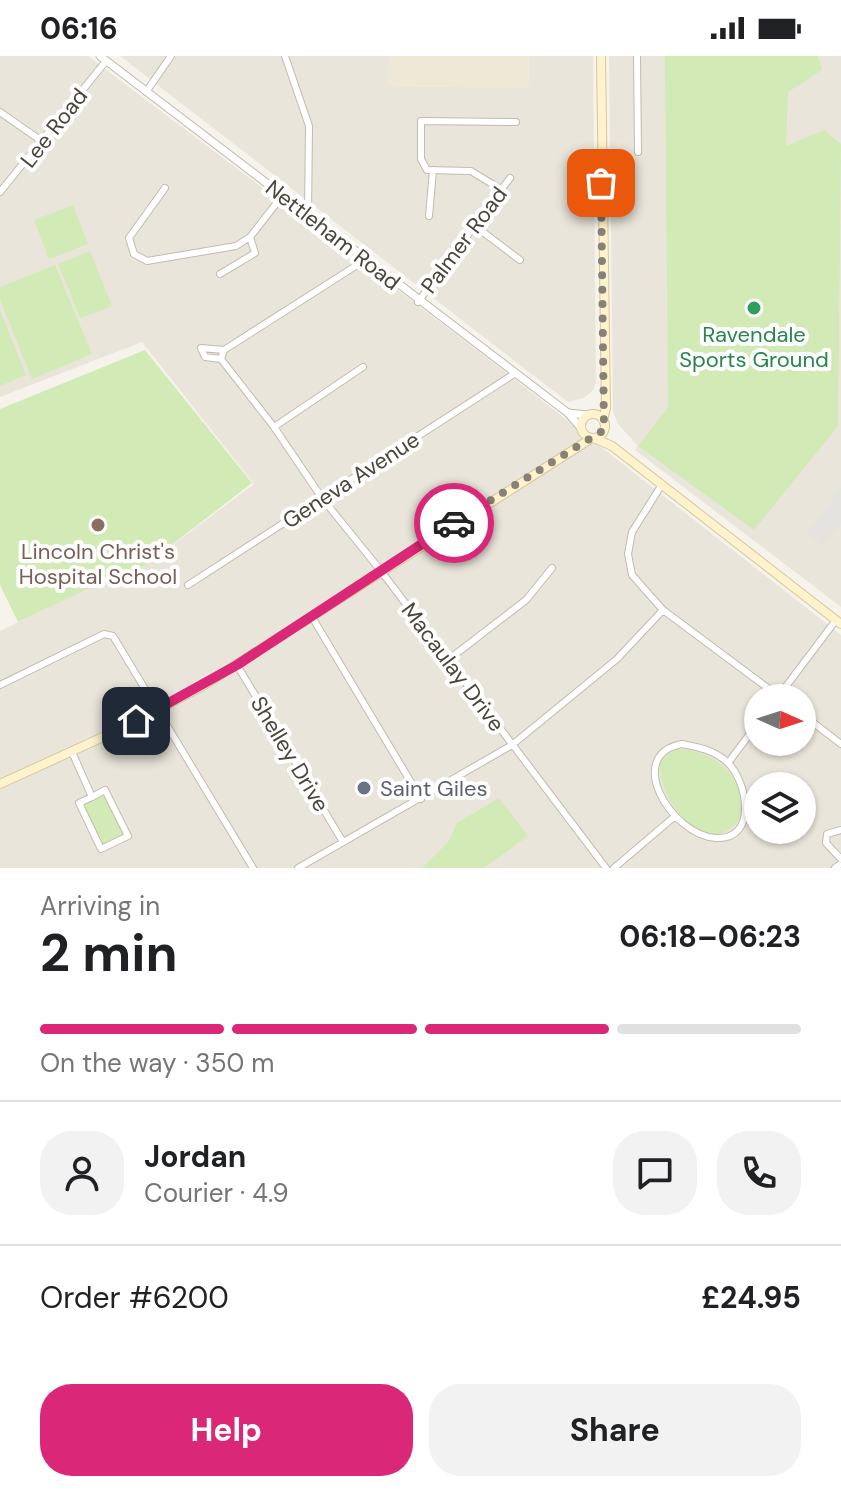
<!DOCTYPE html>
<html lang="en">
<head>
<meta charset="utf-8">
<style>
	:root { --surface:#fff; --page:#f2f2f2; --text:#202124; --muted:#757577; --line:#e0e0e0; --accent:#db2777 }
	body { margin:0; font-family:"DM Sans",sans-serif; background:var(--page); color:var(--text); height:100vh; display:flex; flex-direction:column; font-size:30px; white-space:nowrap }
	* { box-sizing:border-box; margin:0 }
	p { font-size:26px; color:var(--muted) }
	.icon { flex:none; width:44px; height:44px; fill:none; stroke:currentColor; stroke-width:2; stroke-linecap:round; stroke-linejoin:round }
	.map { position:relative; height:812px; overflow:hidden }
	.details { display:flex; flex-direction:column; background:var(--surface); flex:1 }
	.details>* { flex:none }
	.needle { width:52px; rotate:93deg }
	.controls { position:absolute; left:744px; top:628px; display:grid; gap:16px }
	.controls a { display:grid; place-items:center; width:72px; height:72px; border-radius:50%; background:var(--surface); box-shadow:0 2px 6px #0004; font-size:40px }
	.pin { position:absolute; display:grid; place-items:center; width:68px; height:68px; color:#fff; margin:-34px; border-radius:16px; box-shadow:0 4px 12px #0006 }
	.courier { position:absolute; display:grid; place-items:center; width:80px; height:80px; margin:-40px; border:6px solid #db2777; border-radius:50%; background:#fff; color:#222; box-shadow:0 2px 10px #0007 }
	.head em { font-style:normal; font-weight:700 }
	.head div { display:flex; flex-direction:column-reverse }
	.head { display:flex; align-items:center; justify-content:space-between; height:136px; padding:0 40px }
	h1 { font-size:52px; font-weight:700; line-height:60px }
	.bar { display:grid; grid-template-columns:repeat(4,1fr); gap:12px 8px; align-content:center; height:96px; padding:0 40px }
	.bar i { height:10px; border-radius:6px; background:var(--line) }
	.bar .on { background:var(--accent) }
	.bar p { grid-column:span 4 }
	.line { display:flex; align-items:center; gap:20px; padding:0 40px; border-top:2px solid var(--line) }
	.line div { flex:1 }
	.round { display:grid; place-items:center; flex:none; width:84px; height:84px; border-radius:32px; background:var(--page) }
	.cta { display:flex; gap:16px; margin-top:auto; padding:16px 40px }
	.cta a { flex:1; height:92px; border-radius:32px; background:var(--accent); color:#fff; font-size:32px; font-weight:700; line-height:92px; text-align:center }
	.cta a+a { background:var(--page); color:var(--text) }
	.status { display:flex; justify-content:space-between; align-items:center; height:56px; padding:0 40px; background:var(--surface); direction:ltr }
	.status svg { height:22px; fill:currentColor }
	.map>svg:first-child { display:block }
	.residential { fill:#eae5da; fill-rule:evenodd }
	.education { fill:#efe8d6 }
	.green { fill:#d2eab5 }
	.parking { fill:#e5e3e0 }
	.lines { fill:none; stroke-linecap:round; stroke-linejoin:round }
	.minor-casing { stroke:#c2bbae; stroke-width:8 }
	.tertiary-casing { stroke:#c2bbae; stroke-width:9 }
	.secondary-casing { stroke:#d6c79b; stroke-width:10 }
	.minor { stroke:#fff; stroke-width:6 }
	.tertiary { stroke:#fff; stroke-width:7 }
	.secondary { stroke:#fff3cd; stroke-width:8 }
	.done { stroke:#878178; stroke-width:8; stroke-dasharray:0 14.4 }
	.route { stroke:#db2777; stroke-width:10 }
	.leisure-dot { fill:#2e9e5b; stroke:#fff; stroke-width:3 }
	.education-dot { fill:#8d6e63; stroke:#fff; stroke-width:3 }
	.worship-dot { fill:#6b7280; stroke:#fff; stroke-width:3 }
	.labels { text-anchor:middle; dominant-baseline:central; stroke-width:8; stroke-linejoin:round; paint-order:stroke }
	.street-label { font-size:22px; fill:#4b4439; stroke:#fff }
	.leisure-label { font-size:22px; fill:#27864d; stroke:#fff }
	.education-label { font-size:22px; fill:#785e54; stroke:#fff }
	.worship-label { font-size:22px; fill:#5b616d; stroke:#fff; text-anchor:start }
</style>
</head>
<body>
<div class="status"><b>06:16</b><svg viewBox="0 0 49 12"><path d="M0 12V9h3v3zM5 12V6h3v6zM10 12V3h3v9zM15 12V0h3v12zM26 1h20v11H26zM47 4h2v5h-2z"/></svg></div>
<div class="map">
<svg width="841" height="812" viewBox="0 0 841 812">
	<rect width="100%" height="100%" fill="#f6f3ec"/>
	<!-- residential -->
	<path class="residential" d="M 0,0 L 88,0 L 485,300 L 841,579 L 841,812 L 0,812 L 0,575 L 130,512 L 135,517 L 254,428 L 142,286 L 0,341 ZM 758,642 L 802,642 L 802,686 L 758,686 ZM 758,730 L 802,730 L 802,774 L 758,774 Z
		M 120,0 L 389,0 L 389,30 L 528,32 L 529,0 L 593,0 L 596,327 L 593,334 L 584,342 L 568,346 Z
		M 609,0 L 841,0 L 841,551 L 635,394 L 638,390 L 618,368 L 613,355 Z"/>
	<!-- education -->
	<path class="education" d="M 389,0 L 529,0 L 528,32 L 388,30 Z"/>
	<!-- green -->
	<path class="green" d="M 665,0 L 818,0 L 822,14 L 788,36 L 786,90 L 824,74 L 841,88 L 838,370 L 754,474 L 638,390 L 668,351 Z
		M 73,149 L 88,188 L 49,203 L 34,164 Z
		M 90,195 L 112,250 L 80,262 L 58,208 Z
		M 55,209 L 92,298 L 32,323 L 0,243 L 0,231 Z
		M 0,254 L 26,319 L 0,330 Z
		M 145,294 L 252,427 L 135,517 L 130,513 L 18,566 L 0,529 L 0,353 Z
		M 674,693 C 712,693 740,716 744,754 C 719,812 657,753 660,706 Z
		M 105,734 L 128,780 L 101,793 L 79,747 Z
		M 499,742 L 528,780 L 484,812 L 422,812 L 449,785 L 457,767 Z"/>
	<!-- parking -->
	<path class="parking" d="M 841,432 L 841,466 L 823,489 L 807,478 Z"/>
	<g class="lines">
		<defs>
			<path id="minor" d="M 285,0 L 309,70 L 308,159
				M 637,0 L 638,96
				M 146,36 L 171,0
				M 0,56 L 43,86
				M 165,132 L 129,182 L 134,198 L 147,205 L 236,190 L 250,181 L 283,139
				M 502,134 L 471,115 L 427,114 L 421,103 L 421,65 L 516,66
				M 0,136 L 106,5
				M 429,160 L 433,114
				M 475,170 L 520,204
				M 220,218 L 255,197 L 250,181
				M 418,246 L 510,122
				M 224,294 L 221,303 L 274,371 L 322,442 L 381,515 L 606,812
				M 221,303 L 205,301 L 201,292 L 224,294 L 365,204
				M 274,371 L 363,311
				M 661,430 L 632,476 L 628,498 L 632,519 L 663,554 L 781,642
				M 188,529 L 514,318
				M 312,561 L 421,743
				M 448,604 L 526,544 L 552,512
				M 237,609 L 343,786
				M 0,629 L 104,578 L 113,580 L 253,812
				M 778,641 L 836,564
				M 802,658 L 841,688
				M 682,688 C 698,691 714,694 727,706 C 747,724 759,784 716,782 C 672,780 623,699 682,688 Z
				M 72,696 L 92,741 L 79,747 L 101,793 L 128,780 L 105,734 L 92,741
				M 728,707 L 758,667
				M 841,774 L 827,778 L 826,787 L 841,803
				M 298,812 L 512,689 L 617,603 L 663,554
				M 614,812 L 674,761
				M 835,812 L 839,809"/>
			<path id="tertiary" d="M 100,0 L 568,357 L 581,372
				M 568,357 L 587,359"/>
			<path id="secondary" d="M 601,0 L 606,352 L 603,364
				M581 370a12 12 0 1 1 24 0a12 12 0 1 1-24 0Z
				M 594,382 L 612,390 L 841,568
				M 0,728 L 114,676 L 201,631 L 592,382"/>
		</defs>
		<!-- minor casing -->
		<use href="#minor" class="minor-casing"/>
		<!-- tertiary casing -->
		<use href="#tertiary" class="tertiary-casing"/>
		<!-- secondary casing -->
		<use href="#secondary" class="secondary-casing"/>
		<!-- minor -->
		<use href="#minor" class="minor"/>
		<!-- tertiary -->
		<use href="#tertiary" class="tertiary"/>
		<!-- secondary -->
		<use href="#secondary" class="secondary"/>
	</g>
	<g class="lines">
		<!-- done -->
		<path class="done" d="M 454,467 L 604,374 L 601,127"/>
		<!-- route -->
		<path class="route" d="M 136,665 L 237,609 L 454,467"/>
	</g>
	<!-- markers -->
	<circle class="leisure-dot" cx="754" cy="252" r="8"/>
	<circle class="education-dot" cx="98" cy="469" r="8"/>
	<circle class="worship-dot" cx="364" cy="732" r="8"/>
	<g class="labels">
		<!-- street labels -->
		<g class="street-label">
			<text transform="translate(54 72) rotate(-52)">Lee Road</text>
			<text transform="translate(333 179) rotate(38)">Nettleham Road</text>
			<text transform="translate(464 184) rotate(-53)">Palmer Road</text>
			<text transform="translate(351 424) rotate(-33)">Geneva Avenue</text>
			<text transform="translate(453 611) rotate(53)">Macaulay Drive</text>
			<text transform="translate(290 698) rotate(59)">Shelley Drive</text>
		</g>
		<!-- leisure labels -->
		<g class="leisure-label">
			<text x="754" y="278">Ravendale<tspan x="754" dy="25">Sports Ground</tspan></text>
		</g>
		<!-- education labels -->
		<g class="education-label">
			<text x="98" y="495">Lincoln Christ's<tspan x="98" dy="25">Hospital School</tspan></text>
		</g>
		<!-- worship labels -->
		<g class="worship-label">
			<text x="380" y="732">Saint Giles</text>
		</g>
	</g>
</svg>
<div class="controls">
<a><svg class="needle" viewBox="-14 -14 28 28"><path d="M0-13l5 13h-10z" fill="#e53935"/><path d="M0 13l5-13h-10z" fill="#757577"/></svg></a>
<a><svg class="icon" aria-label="layers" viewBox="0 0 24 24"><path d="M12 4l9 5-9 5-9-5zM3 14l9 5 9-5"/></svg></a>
</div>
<div class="pin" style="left:601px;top:127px;background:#ea580c"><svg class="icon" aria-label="bag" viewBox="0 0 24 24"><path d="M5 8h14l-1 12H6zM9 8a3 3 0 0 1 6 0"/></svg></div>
<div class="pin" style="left:136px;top:665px;background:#1f2937"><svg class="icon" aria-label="home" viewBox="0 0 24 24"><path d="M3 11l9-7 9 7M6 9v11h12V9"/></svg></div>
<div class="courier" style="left:454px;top:467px"><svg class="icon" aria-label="car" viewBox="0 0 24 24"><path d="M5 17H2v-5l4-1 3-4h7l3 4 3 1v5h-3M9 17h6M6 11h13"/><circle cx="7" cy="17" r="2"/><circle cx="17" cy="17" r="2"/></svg></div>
</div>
<section class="details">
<div class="head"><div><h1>2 min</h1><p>Arriving in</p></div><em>06:18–06:23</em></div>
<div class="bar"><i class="on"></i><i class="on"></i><i class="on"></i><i></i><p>On the way · 350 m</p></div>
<div class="line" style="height:144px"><a class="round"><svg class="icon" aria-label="person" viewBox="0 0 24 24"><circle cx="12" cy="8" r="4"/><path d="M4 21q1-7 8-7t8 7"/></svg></a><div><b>Jordan</b><p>Courier · 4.9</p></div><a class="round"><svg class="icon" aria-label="chat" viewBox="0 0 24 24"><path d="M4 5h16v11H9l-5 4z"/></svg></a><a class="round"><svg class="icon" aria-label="phone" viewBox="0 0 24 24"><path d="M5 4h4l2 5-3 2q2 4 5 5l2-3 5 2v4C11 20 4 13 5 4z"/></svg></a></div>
<div class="line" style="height:104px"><div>Order #6200</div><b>£24.95</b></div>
<div class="cta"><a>Help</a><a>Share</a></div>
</section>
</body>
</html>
